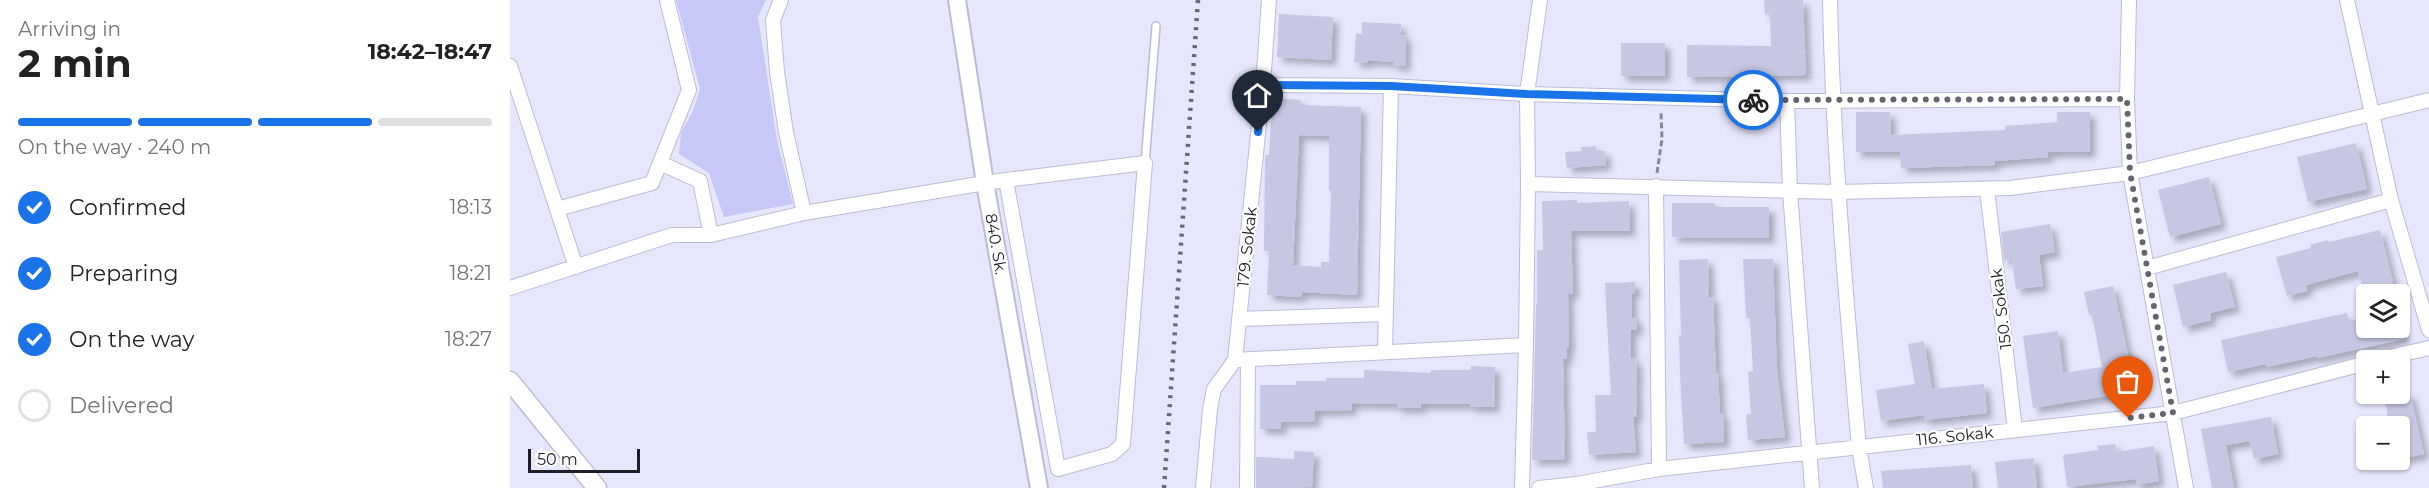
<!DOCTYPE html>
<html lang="en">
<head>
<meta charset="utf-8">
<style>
	:root { --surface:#fff; --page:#f2f2f2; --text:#222; --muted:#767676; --line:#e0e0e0; --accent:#1a73e8 }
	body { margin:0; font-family:Montserrat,sans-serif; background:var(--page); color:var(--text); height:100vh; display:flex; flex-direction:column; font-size:22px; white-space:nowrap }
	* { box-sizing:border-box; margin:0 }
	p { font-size:20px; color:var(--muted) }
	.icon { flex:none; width:33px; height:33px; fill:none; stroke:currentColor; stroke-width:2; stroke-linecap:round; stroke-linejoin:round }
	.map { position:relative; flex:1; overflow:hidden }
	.side { display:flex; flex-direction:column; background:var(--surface); width:510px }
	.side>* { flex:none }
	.fabs { position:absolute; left:1846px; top:284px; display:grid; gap:12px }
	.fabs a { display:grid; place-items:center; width:54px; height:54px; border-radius:6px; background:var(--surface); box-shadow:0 2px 4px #0004; font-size:30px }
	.scale { position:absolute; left:18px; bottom:15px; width:112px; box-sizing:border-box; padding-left:6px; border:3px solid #1e1e28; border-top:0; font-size:16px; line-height:21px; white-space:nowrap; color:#1e1e28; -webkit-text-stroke:4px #fff; paint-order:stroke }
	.pin { position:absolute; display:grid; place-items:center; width:51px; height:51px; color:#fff; margin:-62px -26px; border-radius:50% 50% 50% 0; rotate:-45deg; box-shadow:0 0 6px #0007 }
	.pin .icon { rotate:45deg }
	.courier { position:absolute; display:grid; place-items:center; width:60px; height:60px; margin:-30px; border:4px solid #1a73e8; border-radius:50%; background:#fff; color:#222; box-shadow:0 2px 8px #0007 }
	.headline em { font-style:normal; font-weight:700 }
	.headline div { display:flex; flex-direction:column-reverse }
	.headline { display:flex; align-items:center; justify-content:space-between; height:102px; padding:0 18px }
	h1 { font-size:39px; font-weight:700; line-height:45px }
	.bar { display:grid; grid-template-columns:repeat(4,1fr); gap:9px 6px; align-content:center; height:72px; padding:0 18px }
	.bar i { height:8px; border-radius:4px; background:var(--line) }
	.bar .on { background:var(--accent) }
	.bar p { grid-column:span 4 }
	ol { padding:0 18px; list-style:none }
	li { display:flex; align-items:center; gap:18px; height:66px }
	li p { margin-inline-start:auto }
	li .icon { padding:6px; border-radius:50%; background:var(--accent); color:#fff; stroke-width:4 }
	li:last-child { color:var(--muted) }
	li i { width:33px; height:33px; border:3px solid var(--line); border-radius:50% }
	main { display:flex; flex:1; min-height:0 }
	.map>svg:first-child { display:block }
	.green { fill:#c7c7f8 }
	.building { fill:#c6c7e2; fill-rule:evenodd; filter:url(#shadow) }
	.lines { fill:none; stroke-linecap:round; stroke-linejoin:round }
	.service-casing { stroke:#bbbcd6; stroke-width:10 }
	.minor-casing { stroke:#bbbcd6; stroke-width:16 }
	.tertiary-casing { stroke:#bbbcd6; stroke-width:20 }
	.secondary-casing { stroke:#bbbcd6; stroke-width:21 }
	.path { stroke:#878798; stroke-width:3; stroke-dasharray:6 3; stroke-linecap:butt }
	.service { stroke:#fff; stroke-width:7 }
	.minor { stroke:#fff; stroke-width:14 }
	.tertiary { stroke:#fff; stroke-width:16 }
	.secondary { stroke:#fff; stroke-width:18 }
	.rail { stroke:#676876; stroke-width:4.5; stroke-dasharray:3 6; stroke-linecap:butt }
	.done { stroke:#646473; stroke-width:6; stroke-dasharray:0 10.8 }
	.route { stroke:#1a73e8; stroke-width:8 }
	.labels { text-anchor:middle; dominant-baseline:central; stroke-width:4.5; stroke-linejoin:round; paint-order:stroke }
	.street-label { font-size:16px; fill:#1e1e28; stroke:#fff }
</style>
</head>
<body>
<main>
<section class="side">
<div class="headline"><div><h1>2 min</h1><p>Arriving in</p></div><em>18:42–18:47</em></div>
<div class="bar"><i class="on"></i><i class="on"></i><i class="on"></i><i></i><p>On the way · 240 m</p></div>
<ol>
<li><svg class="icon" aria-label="check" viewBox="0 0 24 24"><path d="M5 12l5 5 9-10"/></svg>Confirmed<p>18:13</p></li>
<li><svg class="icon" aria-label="check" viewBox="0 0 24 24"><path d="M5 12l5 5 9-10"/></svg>Preparing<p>18:21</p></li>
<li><svg class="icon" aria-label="check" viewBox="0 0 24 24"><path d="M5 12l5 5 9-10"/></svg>On the way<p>18:27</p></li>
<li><i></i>Delivered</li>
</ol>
</section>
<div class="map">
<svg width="1919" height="488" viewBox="0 0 1919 488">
	<defs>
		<filter id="shadow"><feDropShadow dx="5.5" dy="5.5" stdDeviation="3" flood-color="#0004"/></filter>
	</defs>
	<rect width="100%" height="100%" fill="#e6e7fd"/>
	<!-- green -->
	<path class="green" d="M 166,0 L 256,0 L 248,17 L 267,140 L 283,204 L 214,217 L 199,173 L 169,154 L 171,133 L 183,111 L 190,89 Z"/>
	<!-- building -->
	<path class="building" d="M 1254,0 L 1293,0 L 1296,75 L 1177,77 L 1177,45 L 1261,46 L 1260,14 L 1255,14 Z
		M 769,14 L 823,17 L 821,60 L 767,57 Z
		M 852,22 L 891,24 L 890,35 L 896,36 L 895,66 L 883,65 L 883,62 L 858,60 L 857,63 L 844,62 L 846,33 L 852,34 Z
		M 1111,43 L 1155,43 L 1155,76 L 1111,76 Z
		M 762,98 L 791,100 L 790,105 L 851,107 L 847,295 L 792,292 L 791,297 L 757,295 L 759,251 L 754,251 L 755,155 L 759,155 ZM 789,135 L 819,136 L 819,191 L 821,191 L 819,262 L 811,262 L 811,267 L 783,265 Z
		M 1346,112 L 1380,112 L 1381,135 L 1495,130 L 1495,126 L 1547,122 L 1547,112 L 1580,112 L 1580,152 L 1538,152 L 1538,157 L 1485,161 L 1485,165 L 1391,168 L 1390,152 L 1346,152 Z
		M 1846,143 L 1857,189 L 1798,202 L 1787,157 Z
		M 1086,146 L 1086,151 L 1095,151 L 1096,165 L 1057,168 L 1055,152 L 1071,151 L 1071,147 Z
		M 1699,177 L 1711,224 L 1660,237 L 1648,190 Z
		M 1067,200 L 1067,203 L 1119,201 L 1120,231 L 1061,231 L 1063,294 L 1058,294 L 1059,348 L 1057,348 L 1057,359 L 1053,359 L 1055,459 L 1022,460 L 1026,305 L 1027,305 L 1027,250 L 1033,250 L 1032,201 Z
		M 1162,203 L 1205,203 L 1205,207 L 1259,207 L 1259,238 L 1162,237 Z
		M 1540,224 L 1545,252 L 1529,255 L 1533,286 L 1506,289 L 1502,259 L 1494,261 L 1491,232 Z
		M 1870,230 L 1883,282 L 1881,286 L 1854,292 L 1848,271 L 1796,285 L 1797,291 L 1777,296 L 1766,257 L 1801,248 L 1800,245 L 1818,240 L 1819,242 Z
		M 1198,259 L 1199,297 L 1203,297 L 1206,373 L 1208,373 L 1210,413 L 1213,413 L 1214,442 L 1174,444 L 1170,375 L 1169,335 L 1171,335 L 1169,260 Z
		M 1233,259 L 1263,259 L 1267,370 L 1275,437 L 1238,440 L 1236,415 L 1241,414 L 1238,372 L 1243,371 L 1240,318 L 1236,318 Z
		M 1716,272 L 1725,307 L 1700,313 L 1701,320 L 1673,327 L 1663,285 Z
		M 1125,282 L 1125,293 L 1121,294 L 1122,318 L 1127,318 L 1127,330 L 1121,330 L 1121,359 L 1126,358 L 1127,381 L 1126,382 L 1127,417 L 1123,417 L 1126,452 L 1079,455 L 1077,432 L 1086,432 L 1085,395 L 1101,395 L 1095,283 Z
		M 1603,286 L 1626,391 L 1523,408 L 1513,336 L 1548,331 L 1553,373 L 1592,367 L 1582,315 L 1579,315 L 1574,292 Z
		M 1837,313 L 1838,321 L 1857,318 L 1857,327 L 1892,327 L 1894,339 L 1807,358 L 1807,356 L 1756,367 L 1756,364 L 1718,372 L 1711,340 Z
		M 1414,341 L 1422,389 L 1474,384 L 1477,413 L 1414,420 L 1414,415 L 1371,421 L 1366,390 L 1405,384 L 1398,344 Z
		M 961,366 L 985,367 L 984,407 L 960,407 L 960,404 L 911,404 L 911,408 L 887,408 L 887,404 L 841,403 L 842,410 L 804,411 L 805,421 L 771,422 L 771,429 L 750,429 L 750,385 L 786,385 L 786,381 L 816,381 L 816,378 L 854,378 L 854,370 L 921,373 L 921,370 L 961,370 Z
		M 1874,393 L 1900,393 L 1914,454 L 1890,459 L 1890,416 L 1878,418 Z
		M 1761,417 L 1768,454 L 1744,459 L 1740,441 L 1716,445 L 1724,488 L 1702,488 L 1691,429 Z
		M 1605,444 L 1607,452 L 1644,446 L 1649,481 L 1626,485 L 1626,479 L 1557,487 L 1553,455 L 1588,450 L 1587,446 Z
		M 784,451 L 804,452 L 802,487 L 746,488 L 746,457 L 784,459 Z
		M 1524,458 L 1527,488 L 1488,488 L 1485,462 Z
		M 1461,465 L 1463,488 L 1373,488 L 1371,471 Z"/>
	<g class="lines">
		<defs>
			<path id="service" d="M 635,163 L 646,26"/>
			<path id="minor" d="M 271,0 L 263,20 L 267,72 L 276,132 L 294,213
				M 1320,0 C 1323,150 1336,298 1349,448 L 1356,488
				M 1837,0 L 1881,200
				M 0,66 L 66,267
				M 753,85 L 881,86 L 1017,94 L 1277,101 L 1617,99 L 1620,173 L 1676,488
				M 1617,99 L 1619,0
				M 1277,101 L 1280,191 L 1302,488
				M 150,163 L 190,181 L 201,235
				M 1018,184 L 1327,192 L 1500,188 L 1620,173 L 1919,100
				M 1146,186 L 1149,469
				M 1477,189 L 1505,430
				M 47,209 L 142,183 L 179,90 L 157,0
				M 1637,268 L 1881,200 L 1919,330
				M 0,288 L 162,235 L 201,235 L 294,213 L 475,183 L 496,180 L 635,163 L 613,444 L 602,454 L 548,469 L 496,180
				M 729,319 L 876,314
				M 1016,345 L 1018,184 L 1017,94 L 1030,0
				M 875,352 L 881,86
				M 725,360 L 1016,345 L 1012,488
				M 1867,360 L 1919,348
				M 693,488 L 700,409 L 704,389 L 725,360 L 753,85 L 759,0
				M 737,488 L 738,359
				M 1029,488 L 1067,484 L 1149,469 L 1663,413 L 1857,363"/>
			<path id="tertiary" d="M 447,0 L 475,183 L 529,488"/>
			<path id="secondary" d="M 0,381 L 87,488"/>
		</defs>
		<!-- service casing -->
		<use href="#service" class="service-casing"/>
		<!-- minor casing -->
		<use href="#minor" class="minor-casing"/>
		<!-- tertiary casing -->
		<use href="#tertiary" class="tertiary-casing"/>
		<!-- secondary casing -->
		<use href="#secondary" class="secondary-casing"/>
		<!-- path -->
		<path class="path" d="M 1147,173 L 1152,139 L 1151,111"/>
		<!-- service -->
		<use href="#service" class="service"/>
		<!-- minor -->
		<use href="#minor" class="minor"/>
		<!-- tertiary -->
		<use href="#tertiary" class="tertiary"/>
		<!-- secondary -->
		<use href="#secondary" class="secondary"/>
		<!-- rail -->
		<path class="rail" d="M 654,488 L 688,0"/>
	</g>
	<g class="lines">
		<!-- done -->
		<path class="done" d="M 1243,100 L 1617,99 L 1620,172 L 1663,413 L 1618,418"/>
		<!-- route -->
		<path class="route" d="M 748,132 L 753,85 L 881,86 L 1017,94 L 1243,100"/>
	</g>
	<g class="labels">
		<!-- street labels -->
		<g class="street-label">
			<text transform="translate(486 244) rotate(80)">840. Sk.</text>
			<text transform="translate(737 247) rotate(-84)">179. Sokak</text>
			<text transform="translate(1491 309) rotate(-97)">150. Sokak</text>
			<text transform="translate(1445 436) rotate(-6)">116. Sokak</text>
		</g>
	</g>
</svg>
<div class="fabs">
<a><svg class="icon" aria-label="layers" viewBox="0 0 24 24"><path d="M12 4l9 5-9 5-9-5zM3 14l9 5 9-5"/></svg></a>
<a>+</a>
<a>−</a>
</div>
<div class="scale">50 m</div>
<div class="pin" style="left:1618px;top:418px;background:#ea580c"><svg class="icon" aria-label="bag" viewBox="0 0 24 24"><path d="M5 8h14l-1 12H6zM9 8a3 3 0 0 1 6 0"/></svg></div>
<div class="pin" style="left:748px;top:132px;background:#1f2937"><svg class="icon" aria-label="home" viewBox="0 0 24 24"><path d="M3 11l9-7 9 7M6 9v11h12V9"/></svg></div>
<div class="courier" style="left:1243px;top:100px"><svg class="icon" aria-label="bike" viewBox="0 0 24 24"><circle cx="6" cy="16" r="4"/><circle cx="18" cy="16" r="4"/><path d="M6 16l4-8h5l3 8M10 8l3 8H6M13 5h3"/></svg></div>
</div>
</main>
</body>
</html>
